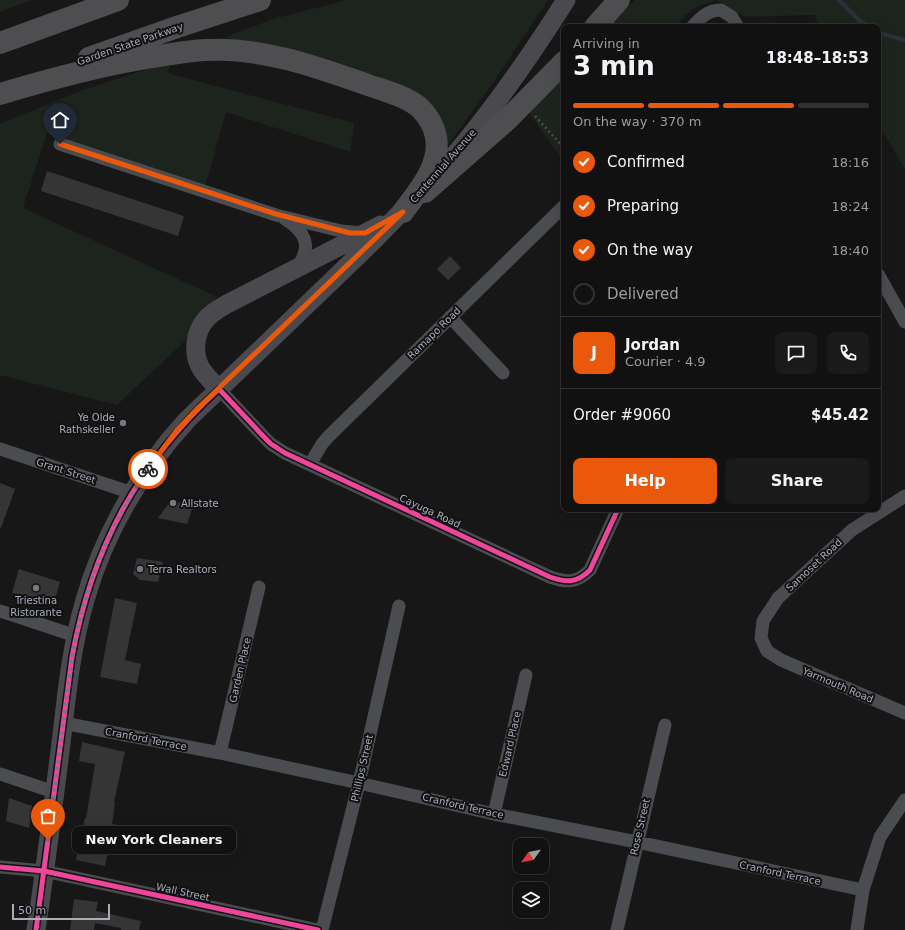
<!DOCTYPE html>
<html lang="en">
<head>
<meta charset="utf-8">
<style>
	:root { --surface:#111; --page:#1a1a1a; --text:#f1f3f6; --muted:#9c9d9f; --line:#303131; --accent:#ea580c }
	body { margin:0; font-family:"DejaVu Sans",sans-serif; background:var(--page); color:var(--text); height:100vh; display:flex; flex-direction:column; font-size:15px; white-space:nowrap }
	* { box-sizing:border-box; margin:0 }
	p { font-size:13px; color:var(--muted) }
	.icon { flex:none; width:22px; height:22px; fill:none; stroke:currentColor; stroke-width:2; stroke-linecap:round; stroke-linejoin:round }
	.map { position:relative; flex:1; overflow:hidden }
	.side { position:absolute; left:561px; top:24px; width:320px; height:488px; display:flex; flex-direction:column; background:var(--surface); border-radius:8px; box-shadow:0 4px 16px #0002,0 0 0 1px var(--line) }
	.side>* { flex:none }
	.needle { width:26px; rotate:237deg }
	.buttons { position:absolute; left:513px; top:838px; display:grid; gap:8px }
	.buttons a { display:grid; place-items:center; width:36px; height:36px; border-radius:8px; background:var(--surface); box-shadow:0 4px 16px #0002,0 0 0 1px var(--line); font-size:20px }
	.scale { position:absolute; left:12px; bottom:10px; width:98px; box-sizing:border-box; padding-left:4px; border:2px solid #a8adb8; border-top:0; font-size:11px; line-height:14px; white-space:nowrap; color:#a8adb8; -webkit-text-stroke:3px #111113; paint-order:stroke }
	.pin { position:absolute; display:grid; place-items:center; width:34px; height:34px; color:#fff; margin:-41px -17px; border-radius:50% 50% 50% 0; rotate:-45deg; box-shadow:0 0 4px #0007 }
	.pin .icon { rotate:45deg }
	.courier { position:absolute; display:grid; place-items:center; width:40px; height:40px; margin:-20px; border:3px solid #ea580c; border-radius:50%; background:#fff; color:#222; box-shadow:0 1px 5px #0007 }
	.bubble { position:absolute; height:28px; border-radius:8px; background:var(--surface); box-shadow:0 4px 16px #0002,0 0 0 1px var(--line); font-size:13px; font-weight:700; line-height:28px; text-align:center }
	.headline em { font-style:normal; font-weight:700 }
	.headline div { display:flex; flex-direction:column-reverse }
	.headline { display:flex; align-items:center; justify-content:space-between; height:68px; padding:0 12px }
	h1 { font-size:26px; font-weight:700; line-height:30px }
	.bar { display:grid; grid-template-columns:repeat(4,1fr); gap:6px 4px; align-content:center; height:48px; padding:0 12px }
	.bar i { height:5px; border-radius:3px; background:var(--line) }
	.bar .active { background:var(--accent) }
	.bar p { grid-column:span 4 }
	.line { display:flex; align-items:center; gap:10px; padding:0 12px; border-top:1px solid var(--line) }
	.line div { flex:1 }
	.round { display:grid; place-items:center; flex:none; width:42px; height:42px; border-radius:8px; background:var(--page) }
	ol { padding:0 12px; list-style:none }
	li { display:flex; align-items:center; gap:12px; height:44px }
	li p { margin-inline-start:auto }
	li .icon { padding:4px; border-radius:50%; background:var(--accent); color:#fff; stroke-width:4 }
	li:last-child { color:var(--muted) }
	li i { width:22px; height:22px; border:2px solid var(--line); border-radius:50% }
	.primary-button { display:flex; gap:8px; margin-top:auto; padding:8px 12px }
	.primary-button a { flex:1; height:46px; border-radius:8px; background:var(--accent); color:#fff; font-size:16px; font-weight:700; line-height:46px; text-align:center }
	.primary-button a+a { background:var(--page); color:var(--text) }
	.map>svg:first-child { display:block }
	.green { fill:#1d241e }
	.lines { fill:none; stroke-linecap:round; stroke-linejoin:round }
	.stream { stroke:#2a3239; stroke-width:4 }
	.building { fill:#353536 }
	.path { stroke:#4d4e52; stroke-width:2.5; stroke-dasharray:2 3; stroke-linecap:butt }
	.street { stroke:#4b4c50; stroke-width:13 }
	.secondary { stroke:#4a4a4e; stroke-width:19 }
	.highway { stroke:#4e4e51; stroke-width:22 }
	.cycleway-casing { stroke:#111113; stroke-width:8 }
	.cycleway { stroke:#ed469a; stroke-width:5 }
	.done { stroke:#757880; stroke-width:4; stroke-dasharray:0 7.2 }
	.route { stroke:#ea580c; stroke-width:5 }
	.poi-dot { fill:#757880; stroke:#111113; stroke-width:1.5 }
	.labels { text-anchor:middle; dominant-baseline:central; stroke-width:4; stroke-linejoin:round; paint-order:stroke }
	.street-label { font-size:10px; fill:#a8adb8; stroke:#111113 }
	.poi-label { font-size:10px; fill:#a8adb8; stroke:#111113; text-anchor:start }
</style>
</head>
<body>
<div class="map">
<svg width="905" height="930" viewBox="0 0 905 930">
	<rect width="100%" height="100%" fill="#171717"/>
	<!-- green -->
	<path class="green" d="M 0,0 L 31,0 L 0,12 Z
		M 347,0 L 548,0 C 515,50 483,100 446,147 L 434,114 L 243,45 L 225,37 L 273,19 Z
		M 635,0 L 717,0 L 695,7 L 674,27 L 608,27 Z
		M 717,0 L 905,0 L 905,169 L 878,124 L 878,27 L 821,27 L 814,15 L 745,17 Z
		M 172,61 L 167,73 L 354,123 L 350,152 L 226,112 L 205,187 L 47,133 L 23,208 L 217,297 L 188,338 L 117,405 L 0,375 L 0,124 L 80,91 Z
		M 564,72 L 564,162 L 527,110 Z"/>
	<g class="lines">
		<!-- stream -->
		<path class="stream" d="M 839,0 L 860,21 L 870,27
			M 878,32 L 883,34 L 905,40"/>
	</g>
	<!-- building -->
	<path class="building" d="M 47,171 L 184,216 L 178,236 L 41,191 Z
		M 450,256 L 461,268 L 448,280 L 437,269 Z
		M 0,483 L 15,489 L 1,528 L 0,527 Z
		M 172,499 L 192,509 L 187,524 L 158,518 Z
		M 137,558 L 163,562 L 158,582 L 140,580 L 133,574 Z
		M 19,569 L 60,582 L 53,606 L 12,593 Z
		M 115,598 L 137,603 L 125,660 L 141,664 L 137,684 L 100,677 Z
		M 82,742 L 125,752 L 114,802 L 115,803 L 112,824 L 124,826 L 122,836 L 112,834 L 105,866 L 76,860 L 85,818 L 86,818 L 95,764 L 79,761 Z
		M 9,798 L 32,806 L 29,828 L 6,821 Z
		M 74,899 L 98,902 L 96,911 L 141,921 L 139,930 L 121,930 L 121,928 L 95,923 L 94,930 L 70,930 Z"/>
	<g class="lines">
		<!-- path -->
		<path class="path" d="M 535,116 L 564,148"/>
		<!-- street -->
		<path class="street" d="M 692,27 C 700,18 708,10 721,10 L 732,17 L 738,27
			M 60,144 L 276,215 L 341,231 L 363,233
			M 285,219 C 306,232 313,248 296,268
			M 878,274 L 905,322
			M 450,317 L 503,373
			M 219,389 L 264,437 L 271,444 L 285,453 L 550,577 C 567,583 577,583 590,570 L 618,509
			M 0,449 L 132,493
			M 310,464 L 322,444 L 329,436 L 564,206
			M 905,496 L 852,530 L 778,598 L 763,621 L 761,638 L 767,651 L 781,660 L 905,713
			M 0,611 L 76,636
			M 63,723 L 220,753 L 359,783 L 494,814 L 637,842 L 863,890
			M 220,753 L 259,587
			M 0,774 L 54,792
			M 494,814 L 526,675
			M 0,867 L 44,871 L 318,930
			M 322,930 L 359,783 L 399,606
			M 617,930 L 665,725
			M 857,930 L 863,890 L 880,837 L 905,800"/>
		<!-- secondary -->
		<path class="secondary" d="M 447,164 C 491,113 530,57 566,0
			M 219,389 C 213,383 207,377 202,370 C 192,355 194,332 207,318 C 213,312 220,308 227,304 L 381,225
			M 36,930 C 46,865 54,800 62,735 C 67,690 72,644 85,600 C 104,534 140,471 187,420 L 369,245 L 412,201"/>
		<!-- highway -->
		<path class="highway" d="M 595,27 L 619,0
			M 0,43 L 118,0
			M 89,58 L 177,27 L 260,0
			M 0,94 C 50,79 101,65 153,57 C 170,54 188,51 206,50 C 262,47 317,67 368,85 C 385,91 406,96 420,108 C 428,116 434,126 436,137 C 441,166 419,190 403,212
			M 425,192 L 508,119 L 564,62"/>
		<defs>
			<path id="cycleway" d="M 0,867 L 44,871 L 318,930
				M 36,930 L 72,657 C 92,548 137,464 219,389 L 264,437 L 271,444 L 285,453 L 550,577 C 567,583 577,583 590,570 L 618,509"/>
		</defs>
		<!-- cycleway casing -->
		<use href="#cycleway" class="cycleway-casing"/>
		<!-- cycleway -->
		<use href="#cycleway" class="cycleway"/>
	</g>
	<g class="lines">
		<!-- done -->
		<path class="done" d="M 48,840 C 54,797 59,753 65,710 C 70,673 74,636 85,600 C 99,553 121,510 148,469"/>
		<!-- route -->
		<path class="route" d="M 60,144 L 276,214 L 350,233 L 365,233 L 403,212 L 198,408 L 177,430 L 148,469"/>
	</g>
	<!-- markers -->
	<g class="poi-dot">
		<circle cx="123" cy="423" r="4"/>
		<circle cx="173" cy="503" r="4"/>
		<circle cx="140" cy="569" r="4"/>
		<circle cx="36" cy="588" r="4"/>
	</g>
	<g class="labels">
		<!-- street labels -->
		<g class="street-label">
			<text transform="translate(130 44) rotate(-19)">Garden State Parkway</text>
			<text transform="translate(443 166) rotate(-49)">Centennial Avenue</text>
			<text transform="translate(434 333) rotate(-44)">Ramapo Road</text>
			<text transform="translate(66 471) rotate(18)">Grant Street</text>
			<text transform="translate(430 511) rotate(25)">Cayuga Road</text>
			<text transform="translate(814 565) rotate(-43)">Samoset Road</text>
			<text transform="translate(240 670) rotate(-77)">Garden Place</text>
			<text transform="translate(838 685) rotate(23)">Yarmouth Road</text>
			<text transform="translate(146 739) rotate(11)">Cranford Terrace</text>
			<text transform="translate(510 744) rotate(-77)">Edward Place</text>
			<text transform="translate(362 768) rotate(-77)">Phillips Street</text>
			<text transform="translate(463 806) rotate(13)">Cranford Terrace</text>
			<text transform="translate(640 827) rotate(-77)">Rose Street</text>
			<text transform="translate(780 873) rotate(12)">Cranford Terrace</text>
			<text transform="translate(183 892) rotate(12)">Wall Street</text>
		</g>
		<!-- poi labels -->
		<g class="poi-label">
			<text x="115" y="417" text-anchor="end">Ye Olde<tspan x="115" dy="12">Rathskeller</tspan></text>
			<text x="181" y="503">Allstate</text>
			<text x="148" y="569">Terra Realtors</text>
			<text x="36" y="600" text-anchor="middle">Triestina<tspan x="36" dy="12">Ristorante</tspan></text>
		</g>
	</g>
</svg>
<div class="buttons">
<a><svg class="needle" viewBox="-14 -14 28 28"><path d="M0-13l5 13h-10z" fill="#e53935"/><path d="M0 13l5-13h-10z" fill="#9c9d9f"/></svg></a>
<a><svg class="icon" aria-label="layers" viewBox="0 0 24 24"><path d="M12 4l9 5-9 5-9-5zM3 14l9 5 9-5"/></svg></a>
</div>
<div class="scale">50 m</div>
<div class="pin" style="left:48px;top:840px;background:#ea580c"><svg class="icon" aria-label="bag" viewBox="0 0 24 24"><path d="M5 8h14l-1 12H6zM9 8a3 3 0 0 1 6 0"/></svg></div>
<div class="pin" style="left:60px;top:144px;background:#1f2937"><svg class="icon" aria-label="home" viewBox="0 0 24 24"><path d="M3 11l9-7 9 7M6 9v11h12V9"/></svg></div>
<div class="courier" style="left:148px;top:469px"><svg class="icon" aria-label="bike" viewBox="0 0 24 24"><circle cx="6" cy="16" r="4"/><circle cx="18" cy="16" r="4"/><path d="M6 16l4-8h5l3 8M10 8l3 8H6M13 5h3"/></svg></div>
<div class="bubble" style="left:72px;top:826px;width:164px">New York Cleaners</div>
<section class="side">
<div class="headline"><div><h1>3 min</h1><p>Arriving in</p></div><em>18:48–18:53</em></div>
<div class="bar"><i class="active"></i><i class="active"></i><i class="active"></i><i></i><p>On the way · 370 m</p></div>
<ol>
<li><svg class="icon" aria-label="check" viewBox="0 0 24 24"><path d="M5 12l5 5 9-10"/></svg>Confirmed<p>18:16</p></li>
<li><svg class="icon" aria-label="check" viewBox="0 0 24 24"><path d="M5 12l5 5 9-10"/></svg>Preparing<p>18:24</p></li>
<li><svg class="icon" aria-label="check" viewBox="0 0 24 24"><path d="M5 12l5 5 9-10"/></svg>On the way<p>18:40</p></li>
<li><i></i>Delivered</li>
</ol>
<div class="line" style="height:72px"><b class="round" style="background:var(--accent);color:#fff">J</b><div><b>Jordan</b><p>Courier · 4.9</p></div><a class="round"><svg class="icon" aria-label="chat" viewBox="0 0 24 24"><path d="M4 5h16v11H9l-5 4z"/></svg></a><a class="round"><svg class="icon" aria-label="phone" viewBox="0 0 24 24"><path d="M5 4h4l2 5-3 2q2 4 5 5l2-3 5 2v4C11 20 4 13 5 4z"/></svg></a></div>
<div class="line" style="height:52px"><div>Order #9060</div><b>$45.42</b></div>
<div class="primary-button"><a>Help</a><a>Share</a></div>
</section>
</div>
</body>
</html>
